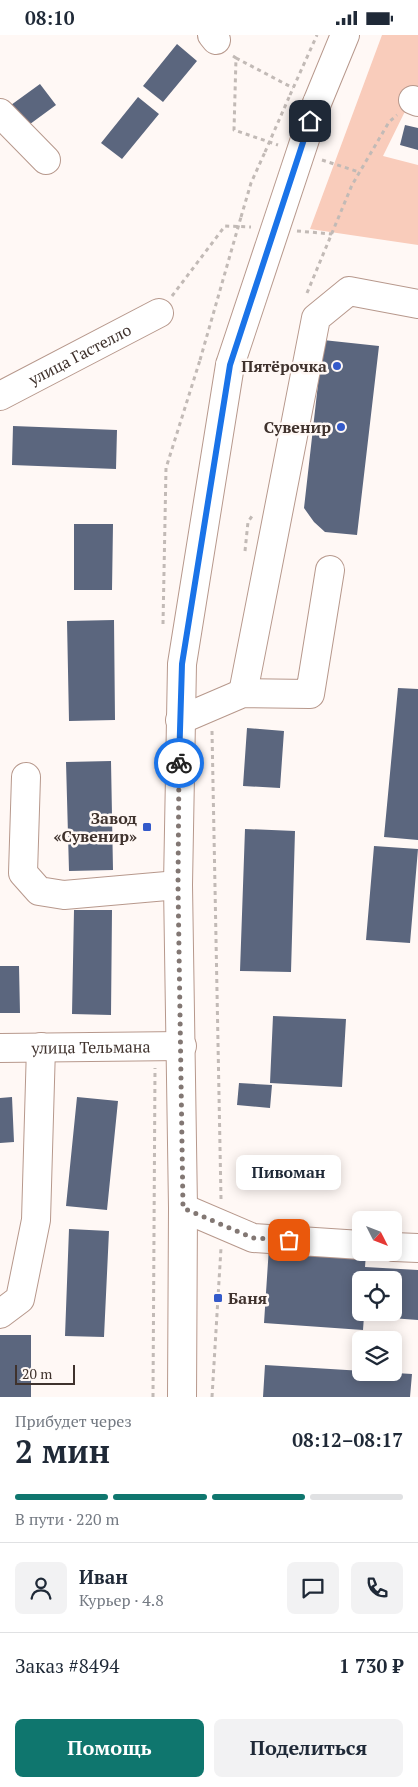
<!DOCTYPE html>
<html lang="ru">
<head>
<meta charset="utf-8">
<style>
	:root { --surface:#fff; --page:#f2f2f3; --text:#1f2937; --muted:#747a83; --line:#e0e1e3; --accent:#0f766e }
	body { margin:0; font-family:"PT Serif",serif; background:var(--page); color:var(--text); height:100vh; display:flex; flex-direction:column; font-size:19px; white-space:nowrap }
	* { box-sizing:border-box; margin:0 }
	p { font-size:16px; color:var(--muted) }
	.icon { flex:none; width:28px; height:28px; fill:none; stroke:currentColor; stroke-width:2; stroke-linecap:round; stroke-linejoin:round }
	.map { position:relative; height:1362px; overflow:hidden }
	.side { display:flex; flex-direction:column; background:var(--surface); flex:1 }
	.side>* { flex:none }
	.needle { width:32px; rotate:132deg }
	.fabs { position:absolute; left:352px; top:1176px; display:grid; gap:10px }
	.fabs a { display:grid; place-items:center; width:50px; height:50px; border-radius:8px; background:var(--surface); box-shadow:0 2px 12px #0003; font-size:25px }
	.scale { position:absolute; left:15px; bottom:12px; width:60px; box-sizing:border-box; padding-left:5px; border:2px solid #3f322d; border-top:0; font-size:14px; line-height:18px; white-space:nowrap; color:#3f322d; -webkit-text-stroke:4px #fff8f5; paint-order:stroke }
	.pin { position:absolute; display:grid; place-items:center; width:42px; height:42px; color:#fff; margin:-21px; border-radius:10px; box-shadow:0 2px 8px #0006 }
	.courier { position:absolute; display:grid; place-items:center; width:50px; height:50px; margin:-25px; border:4px solid #1a73e8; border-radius:50%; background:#fff; color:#222; box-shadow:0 1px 6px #0007 }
	.bubble { position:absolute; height:35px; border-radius:8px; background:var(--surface); box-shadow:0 2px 12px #0003; font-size:16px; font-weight:700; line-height:35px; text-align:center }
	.headline em { font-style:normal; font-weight:700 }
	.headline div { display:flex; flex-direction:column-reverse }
	.headline { display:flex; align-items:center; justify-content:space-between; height:85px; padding:0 15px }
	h1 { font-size:32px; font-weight:700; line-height:38px }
	.bar { display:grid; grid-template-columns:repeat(4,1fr); gap:8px 5px; align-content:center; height:60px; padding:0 15px }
	.bar i { height:6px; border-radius:4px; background:var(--line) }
	.bar .selected { background:var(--accent) }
	.bar p { grid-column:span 4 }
	.line { display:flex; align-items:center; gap:12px; padding:0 15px; border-top:1px solid var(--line) }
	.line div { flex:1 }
	.round { display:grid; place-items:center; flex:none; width:52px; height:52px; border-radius:8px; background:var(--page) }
	.cta { display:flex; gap:10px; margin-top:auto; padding:10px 15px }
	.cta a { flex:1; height:58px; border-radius:8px; background:var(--accent); color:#fff; font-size:20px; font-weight:700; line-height:58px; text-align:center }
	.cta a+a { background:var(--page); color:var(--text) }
	.status { display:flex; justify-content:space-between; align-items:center; height:35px; padding:0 25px; background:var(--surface); direction:ltr }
	.status svg { height:14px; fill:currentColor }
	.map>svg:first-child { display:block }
	.green { fill:#f9ccbb }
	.building { fill:#5b667e; fill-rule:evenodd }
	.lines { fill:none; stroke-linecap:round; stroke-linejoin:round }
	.minor-casing { stroke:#b7988c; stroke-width:30 }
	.major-casing { stroke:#b7988c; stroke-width:30 }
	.path { stroke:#c2bab6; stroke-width:3; stroke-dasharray:4 4; stroke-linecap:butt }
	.minor { stroke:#fff; stroke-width:28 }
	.major { stroke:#fff; stroke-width:28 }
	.major-bridge-casing { stroke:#b7988c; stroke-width:30; stroke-linecap:butt }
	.path-bridge { stroke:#c2bab6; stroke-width:3; stroke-dasharray:4 4; stroke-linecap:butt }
	.major-bridge { stroke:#fff; stroke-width:28 }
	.done { stroke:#827773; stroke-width:5; stroke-dasharray:0 9 }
	.route { stroke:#1a73e8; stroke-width:6 }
	.poi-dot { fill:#345aca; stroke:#fff8f5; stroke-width:2 }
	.labels { text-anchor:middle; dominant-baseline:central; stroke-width:5; stroke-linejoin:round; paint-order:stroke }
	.street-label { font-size:16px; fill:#3f322d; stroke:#fff8f5 }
	.poi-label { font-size:16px; font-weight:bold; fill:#3f322d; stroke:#fff8f5; text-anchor:end }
</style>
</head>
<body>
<div class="status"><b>08:10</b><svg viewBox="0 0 49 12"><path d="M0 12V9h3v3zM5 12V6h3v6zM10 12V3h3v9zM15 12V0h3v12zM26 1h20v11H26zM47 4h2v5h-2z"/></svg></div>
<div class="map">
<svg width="418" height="1362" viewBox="0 0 418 1362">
	<rect width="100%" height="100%" fill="#fff8f5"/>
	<!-- green -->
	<path class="green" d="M 382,0 L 418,0 L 418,50 L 383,121 L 418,130 L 418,210 L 310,194 Z"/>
	<!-- building -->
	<path class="building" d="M 177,9 L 197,26 L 163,67 L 143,51 Z
		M 40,49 L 56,70 L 26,92 L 11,70 Z
		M 138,62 L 159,79 L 122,124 L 101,108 Z
		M 405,90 L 418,93 L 418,115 L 400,110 Z
		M 323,305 L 379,311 L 357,500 L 325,497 L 314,487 L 304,473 Z
		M 13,391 L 117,395 L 116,434 L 12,430 Z
		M 74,489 L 113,489 L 112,555 L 74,555 Z
		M 114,585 L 115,685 L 69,686 L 67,586 Z
		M 398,653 L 418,654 L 418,805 L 384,802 Z
		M 247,693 L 284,696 L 280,753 L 243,751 Z
		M 111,726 L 113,835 L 69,836 L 66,727 Z
		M 245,794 L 295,796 L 291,937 L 240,936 Z
		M 374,811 L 418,814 L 410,908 L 366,905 Z
		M 74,875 L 112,875 L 111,980 L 72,979 Z
		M 0,931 L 19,931 L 20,978 L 0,978 Z
		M 273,981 L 346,984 L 342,1052 L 270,1048 Z
		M 239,1048 L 272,1050 L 270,1073 L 237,1070 Z
		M 12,1062 L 14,1107 L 0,1108 L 0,1063 Z
		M 77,1062 L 118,1066 L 107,1175 L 66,1171 Z
		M 69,1194 L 109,1196 L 104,1302 L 65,1301 Z
		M 269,1212 L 366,1219 L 365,1232 L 418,1235 L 418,1285 L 364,1281 L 363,1295 L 264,1288 ZM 361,1245 L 394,1245 L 394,1278 L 361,1278 Z
		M 0,1300 L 31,1300 L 31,1362 L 0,1362 Z
		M 265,1330 L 412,1339 L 410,1362 L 263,1362 Z"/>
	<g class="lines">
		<defs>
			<g id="minor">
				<path d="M 212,0 L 216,5"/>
				<path d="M 413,65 L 418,67"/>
				<path d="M 0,78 L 46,125"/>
				<path id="s1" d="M 0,361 L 159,278"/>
				<path d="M 243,658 L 316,283 L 349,256 L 418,269"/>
				<path d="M 180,685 L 243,658 L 310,659 L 330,535"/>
				<path d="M 26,742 L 23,838 L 39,856 L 64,860 L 178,850"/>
				<path id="s2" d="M 0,1013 L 182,1011"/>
				<path d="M 183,1173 L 253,1203 L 361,1210"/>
				<path d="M 394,1212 L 418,1213"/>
				<path d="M 0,1279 L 20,1264 L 36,1185 L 41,1012"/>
			</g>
			<path id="major" d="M 317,68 L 345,0
				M 182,1362 L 183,1173 L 178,850 L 182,629 L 230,330"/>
		</defs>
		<!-- minor casing -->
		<use href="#minor" class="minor-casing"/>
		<!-- major casing -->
		<use href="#major" class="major-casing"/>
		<!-- path -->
		<path class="path" d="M 233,21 L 236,23 L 234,95 L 278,110
			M 236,23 L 293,53
			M 290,60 L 317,0
			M 322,125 L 359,137
			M 241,182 L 251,148 L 265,117
			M 297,196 L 332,199
			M 307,258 L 352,150 L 389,87 L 397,80
			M 172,261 L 225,191 L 251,192
			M 245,516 L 248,487 L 252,481
			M 163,589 L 166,433 L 200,325
			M 212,696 L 221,1164
			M 153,1362 L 155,1033
			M 212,1362 L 221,1213"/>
		<!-- minor -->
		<use href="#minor" class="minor"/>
		<!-- major -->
		<use href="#major" class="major"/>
		<defs>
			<path id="major-bridge" d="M 230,330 L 317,68"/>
		</defs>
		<!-- major-bridge casing -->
		<use href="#major-bridge" class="major-bridge-casing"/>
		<!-- path-bridge -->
		<path class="path-bridge" d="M 265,117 L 290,60
			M 200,325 L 241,182"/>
		<!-- major-bridge -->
		<use href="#major-bridge" class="major-bridge"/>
	</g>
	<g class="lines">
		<!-- done -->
		<path class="done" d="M 179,728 L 178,850 L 183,1173 L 253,1203 L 289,1205"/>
		<!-- route -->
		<path class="route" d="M 179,728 L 182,629 L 230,330 L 310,86"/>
	</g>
	<!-- markers -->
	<g class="poi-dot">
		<circle cx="337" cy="331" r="5"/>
		<circle cx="341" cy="392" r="5"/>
		<rect x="142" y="787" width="10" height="10" rx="2.5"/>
		<rect x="213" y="1258" width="10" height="10" rx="2.5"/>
	</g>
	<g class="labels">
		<!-- street labels -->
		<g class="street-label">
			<text stroke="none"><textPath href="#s1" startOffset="90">улица Гастелло</textPath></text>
			<text stroke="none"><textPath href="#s2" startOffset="91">улица Тельмана</textPath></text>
		</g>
		<!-- poi labels -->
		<g class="poi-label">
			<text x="327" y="331">Пятёрочка</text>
			<text x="331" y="392">Сувенир</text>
			<text x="137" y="783">Завод<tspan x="137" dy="18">«Сувенир»</tspan></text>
			<text x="228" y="1263" text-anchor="start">Баня</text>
		</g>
	</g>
</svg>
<div class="fabs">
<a><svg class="needle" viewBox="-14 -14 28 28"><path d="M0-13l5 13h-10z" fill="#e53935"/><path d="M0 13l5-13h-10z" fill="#747a83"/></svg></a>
<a><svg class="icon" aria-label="locate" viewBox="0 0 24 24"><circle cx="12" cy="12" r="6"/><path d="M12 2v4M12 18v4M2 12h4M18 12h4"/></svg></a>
<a><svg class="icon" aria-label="layers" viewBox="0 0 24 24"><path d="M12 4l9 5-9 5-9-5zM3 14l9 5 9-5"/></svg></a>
</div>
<div class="scale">20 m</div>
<div class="pin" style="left:289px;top:1205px;background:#ea580c"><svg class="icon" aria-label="bag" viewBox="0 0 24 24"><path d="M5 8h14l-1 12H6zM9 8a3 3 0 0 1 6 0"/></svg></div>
<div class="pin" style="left:310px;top:86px;background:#1f2937"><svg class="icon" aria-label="home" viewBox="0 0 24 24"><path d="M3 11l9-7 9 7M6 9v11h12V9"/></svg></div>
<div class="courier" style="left:179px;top:728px"><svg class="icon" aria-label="bike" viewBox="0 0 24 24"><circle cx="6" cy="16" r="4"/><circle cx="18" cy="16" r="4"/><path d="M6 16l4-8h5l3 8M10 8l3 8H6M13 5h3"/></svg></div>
<div class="bubble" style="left:236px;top:1120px;width:105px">Пивоман</div>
</div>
<section class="side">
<div class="headline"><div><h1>2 мин</h1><p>Прибудет через</p></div><em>08:12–08:17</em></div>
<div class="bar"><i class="selected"></i><i class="selected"></i><i class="selected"></i><i></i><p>В пути · 220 m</p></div>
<div class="line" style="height:90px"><a class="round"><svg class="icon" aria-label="person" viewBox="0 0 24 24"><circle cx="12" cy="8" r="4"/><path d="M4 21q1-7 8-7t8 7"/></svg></a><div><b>Иван</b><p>Курьер · 4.8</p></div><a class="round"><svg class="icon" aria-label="chat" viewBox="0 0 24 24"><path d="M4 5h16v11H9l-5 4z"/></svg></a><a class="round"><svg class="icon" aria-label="phone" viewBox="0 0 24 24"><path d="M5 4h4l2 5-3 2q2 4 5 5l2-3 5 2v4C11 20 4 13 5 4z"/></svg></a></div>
<div class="line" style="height:65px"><div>Заказ #8494</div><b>1 730 ₽</b></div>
<div class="cta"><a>Помощь</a><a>Поделиться</a></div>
</section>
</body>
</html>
